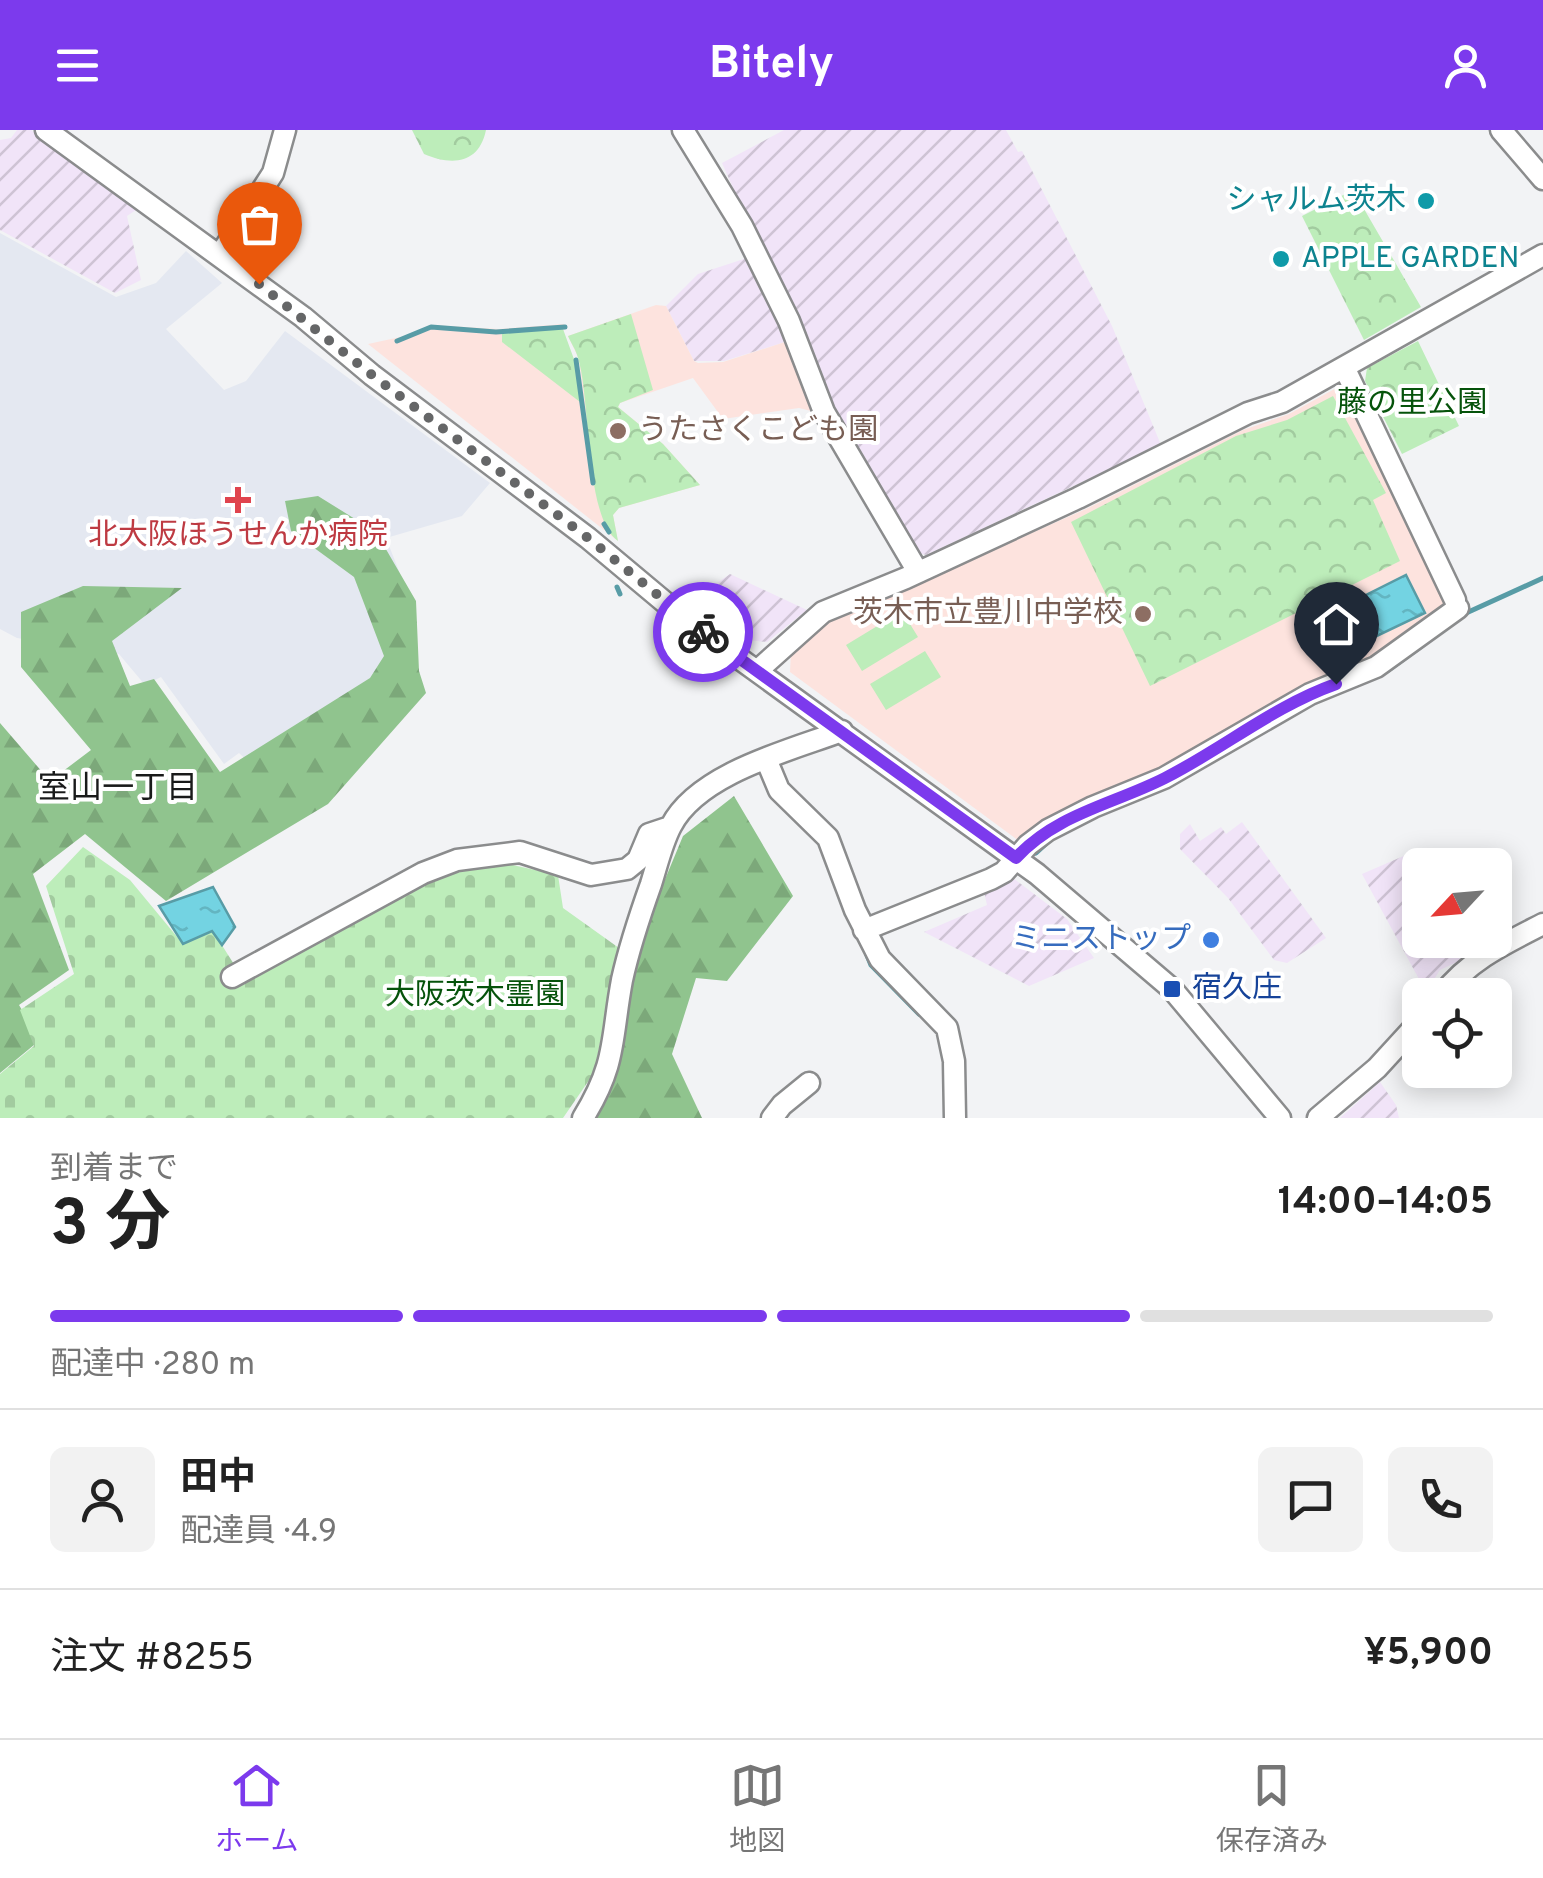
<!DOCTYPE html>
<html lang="ja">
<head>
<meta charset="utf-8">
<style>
	:root { --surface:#fff; --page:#f2f2f2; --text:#222; --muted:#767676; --line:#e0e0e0; --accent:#7c3aed }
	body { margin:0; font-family:Overpass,"Noto Sans JP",sans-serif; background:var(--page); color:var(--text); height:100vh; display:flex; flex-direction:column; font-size:38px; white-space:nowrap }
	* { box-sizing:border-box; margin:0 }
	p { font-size:32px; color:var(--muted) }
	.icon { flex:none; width:55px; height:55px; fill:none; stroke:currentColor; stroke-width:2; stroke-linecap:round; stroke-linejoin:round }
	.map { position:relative; height:988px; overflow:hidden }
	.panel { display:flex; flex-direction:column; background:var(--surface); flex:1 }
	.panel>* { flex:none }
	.needle { width:65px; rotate:244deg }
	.controls { position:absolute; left:1402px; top:718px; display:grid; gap:20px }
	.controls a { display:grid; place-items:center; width:110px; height:110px; border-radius:15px; background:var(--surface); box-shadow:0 5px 25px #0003; font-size:50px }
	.pin { position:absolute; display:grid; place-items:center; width:85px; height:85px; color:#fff; margin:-102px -42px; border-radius:50% 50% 50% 0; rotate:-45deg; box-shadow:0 0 10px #0007 }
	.pin .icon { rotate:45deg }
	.courier { position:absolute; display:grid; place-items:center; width:100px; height:100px; margin:-50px; border:8px solid #7c3aed; border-radius:50%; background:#fff; color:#222; box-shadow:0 2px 12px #0007 }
	.headline em { font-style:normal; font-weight:700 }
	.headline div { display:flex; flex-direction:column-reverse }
	.headline { display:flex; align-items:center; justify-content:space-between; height:170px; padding:0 50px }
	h1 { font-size:65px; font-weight:700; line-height:75px }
	.bar { display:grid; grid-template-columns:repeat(4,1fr); gap:15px 10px; align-content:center; height:120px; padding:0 50px }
	.bar i { height:12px; border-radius:8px; background:var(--line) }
	.bar .active { background:var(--accent) }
	.bar p { grid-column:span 4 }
	.line { display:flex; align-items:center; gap:25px; padding:0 50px; border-top:2px solid var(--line) }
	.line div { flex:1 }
	.round { display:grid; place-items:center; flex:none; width:105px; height:105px; border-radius:15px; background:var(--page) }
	header { display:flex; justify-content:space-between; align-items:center; height:130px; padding:0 50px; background:var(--accent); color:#fff; font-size:45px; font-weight:700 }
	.tabs { display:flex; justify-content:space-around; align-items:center; height:140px; border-top:2px solid var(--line); background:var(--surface); font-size:28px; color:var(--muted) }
	.tabs a { display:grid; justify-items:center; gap:5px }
	.tabs .active { color:var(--accent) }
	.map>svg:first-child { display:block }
	.built { fill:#e4e8f1 }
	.industrial { fill:url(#industrial-furrows) }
	.education { fill:#fde3de }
	.forest { fill:url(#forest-firs) }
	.cemetery { fill:url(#cemetery-stones) }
	.park { fill:url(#park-crowns) }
	.pitch { fill:#bdedba }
	.water { fill:url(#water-ripples); stroke:#589ca6; stroke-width:2.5 }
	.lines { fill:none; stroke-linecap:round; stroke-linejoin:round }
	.stream { stroke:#589ca6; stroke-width:5 }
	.minor-casing { stroke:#8b8c8d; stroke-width:25 }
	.minor { stroke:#fff; stroke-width:20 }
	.done { stroke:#656667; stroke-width:10; stroke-dasharray:0 18 }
	.route { stroke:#7c3aed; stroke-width:12 }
	.culture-dot { fill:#0f9aa8; stroke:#fff; stroke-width:4 }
	.education-dot { fill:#8d6e63; stroke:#fff; stroke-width:4 }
	.health-dot { fill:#e0444e; stroke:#fff; stroke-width:4 }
	.shop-dot { fill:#3f7fe0; stroke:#fff; stroke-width:4 }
	.transit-dot { fill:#1a4fb4; stroke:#fff; stroke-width:4 }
	.labels { text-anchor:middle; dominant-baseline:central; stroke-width:8; stroke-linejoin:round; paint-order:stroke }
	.culture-label { font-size:30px; fill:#0d838f; stroke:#fff; text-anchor:end }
	.park-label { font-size:30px; fill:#06530b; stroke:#fff }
	.education-label { font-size:30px; fill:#785e54; stroke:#fff; text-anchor:start }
	.health-label { font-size:30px; fill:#be3a42; stroke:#fff }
	.shop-label { font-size:30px; fill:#366cbe; stroke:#fff; text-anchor:end }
	.transit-label { font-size:30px; fill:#164399; stroke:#fff; text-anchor:start }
	.neighbourhood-label { font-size:32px; fill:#191a1a; stroke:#fff }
</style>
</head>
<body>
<header><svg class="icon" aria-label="menu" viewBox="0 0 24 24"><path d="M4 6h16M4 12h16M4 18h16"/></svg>Bitely<svg class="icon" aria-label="person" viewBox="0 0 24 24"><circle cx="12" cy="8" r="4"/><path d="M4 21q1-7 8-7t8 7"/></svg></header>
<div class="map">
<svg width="1543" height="988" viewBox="0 0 1543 988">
	<defs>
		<pattern id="industrial-furrows" width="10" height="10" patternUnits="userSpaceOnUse" patternTransform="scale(2.5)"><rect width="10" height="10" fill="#f1e4f8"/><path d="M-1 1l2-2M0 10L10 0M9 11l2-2" fill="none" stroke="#cec3d4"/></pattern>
		<pattern id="forest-firs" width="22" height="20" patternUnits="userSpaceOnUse" patternTransform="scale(2.5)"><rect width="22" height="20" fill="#90c48e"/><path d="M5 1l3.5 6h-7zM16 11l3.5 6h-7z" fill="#7ca87a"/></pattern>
		<pattern id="cemetery-stones" width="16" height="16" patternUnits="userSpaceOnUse" patternTransform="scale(2.5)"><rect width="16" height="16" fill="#bdedba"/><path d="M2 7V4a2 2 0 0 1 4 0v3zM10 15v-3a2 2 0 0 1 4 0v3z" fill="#a2cb9f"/></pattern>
		<pattern id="park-crowns" width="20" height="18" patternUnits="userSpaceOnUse" patternTransform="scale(2.5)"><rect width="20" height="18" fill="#bdedba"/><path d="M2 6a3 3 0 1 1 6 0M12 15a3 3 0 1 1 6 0" fill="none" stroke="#a2cb9f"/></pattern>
		<pattern id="water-ripples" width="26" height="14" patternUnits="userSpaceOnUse" patternTransform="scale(2.5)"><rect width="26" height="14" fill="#73d3e2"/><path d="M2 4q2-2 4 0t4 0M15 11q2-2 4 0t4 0" fill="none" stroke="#63b5c1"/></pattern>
	</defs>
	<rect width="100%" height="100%" fill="#f2f3f5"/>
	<!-- built -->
	<path class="built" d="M 0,103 L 116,167 L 156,153 L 186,121 L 222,153 L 166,199 L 224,260 L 246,251 L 285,201 L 490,353 L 462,386 L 386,408 L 408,464 L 418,541 L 257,640 L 239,623 L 224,634 L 161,547 L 145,555 L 119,524 L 17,508 L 0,499 Z"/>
	<!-- industrial -->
	<path class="industrial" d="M 17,0 L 31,0 L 136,80 L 127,86 L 141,150 L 115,163 L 0,100 L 0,10 L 11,8 Z
		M 784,0 L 1006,0 L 1018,22 L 1022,21 L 1112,196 L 1161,315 L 926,425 L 916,422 L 900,390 L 827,269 L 722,33 Z
		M 750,127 L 788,211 L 724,231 L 694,231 L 666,176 L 698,144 Z
		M 730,444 L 807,480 L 767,512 L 746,510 L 692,470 Z
		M 1242,692 L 1326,808 L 1287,833 L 1274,830 L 1228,768 L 1180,719 L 1180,704 L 1190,694 L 1200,711 L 1221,697 L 1226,704 Z
		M 1422,718 L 1431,735 L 1420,735 L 1420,810 L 1472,810 L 1478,822 L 1440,840 L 1426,862 L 1362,744 Z
		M 1013,748 L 1067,789 L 1094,828 L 1029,856 L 924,802 L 987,775 L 984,762 Z
		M 1380,952 L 1396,975 L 1399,988 L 1340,988 Z"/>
	<!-- education -->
	<path class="education" d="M 656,175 L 666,176 L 694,231 L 698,233 L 723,232 L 788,211 L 815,282 L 799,278 L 723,289 L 693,248 L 620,273 L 618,277 L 663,314 L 700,355 L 619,378 L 613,385 L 618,411 L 368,214 L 405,206 L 431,195 L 499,199 L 564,194 L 563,204 L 575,232 L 593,354 L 579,229 L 568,206 Z
		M 1340,256 L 1447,478 L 1390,522 L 1184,630 L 1019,711 L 790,542 L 791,521 L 833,490 L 1086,379 L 1243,300 L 1289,284 Z"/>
	<!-- forest -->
	<path class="forest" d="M 318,366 L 376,402 L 416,471 L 419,541 L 426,563 L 328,674 L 166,771 L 85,704 L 33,744 L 69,840 L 19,875 L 40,910 L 0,943 L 0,593 L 50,651 L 91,620 L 21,537 L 21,482 L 83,456 L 182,458 L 112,511 L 130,556 L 154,549 L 220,642 L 370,548 L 384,526 L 354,447 L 291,401 L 285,371 Z
		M 734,666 L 793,766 L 727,851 L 696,848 L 672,924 L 702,988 L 589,988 L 616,947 L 639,812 L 683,706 Z"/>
	<!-- cemetery -->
	<path class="cemetery" d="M 83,717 L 130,750 L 183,814 L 213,801 L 242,847 L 431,751 L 494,731 L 558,745 L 563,778 L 619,818 L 594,943 L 563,988 L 0,988 L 0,944 L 34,916 L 20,880 L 74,844 L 46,756 Z"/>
	<!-- park -->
	<path class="park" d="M 412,0 L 486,0 C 479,34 452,36 424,24 Z
		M 1353,60 L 1421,177 L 1364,210 L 1302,86 Z
		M 631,184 L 653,260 L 620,273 L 618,277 L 663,314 L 700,355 L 619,378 L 613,385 L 618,411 C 584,387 591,268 578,228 C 576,220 571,213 568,206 Z
		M 563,199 L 575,232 L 580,272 L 502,212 L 502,203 Z
		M 1418,211 L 1459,296 L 1402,324 L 1365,251 L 1367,238 Z
		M 1333,266 L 1386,363 L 1373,370 L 1400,431 L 1150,556 L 1071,392 L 1236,306 L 1287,290 Z"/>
	<!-- pitch -->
	<path class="pitch" d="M 902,481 L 918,507 L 862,541 L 846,515 Z
		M 925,521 L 941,547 L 886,580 L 870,554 Z"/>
	<!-- water -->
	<path class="water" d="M 1406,445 L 1425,483 L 1362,513 L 1344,476 Z
		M 213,757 L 235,797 L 222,815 L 212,801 L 183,814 L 159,776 Z"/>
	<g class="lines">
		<!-- stream -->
		<path class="stream" d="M 397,211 L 431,197 L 496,202 L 565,197
			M 576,230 L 593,353
			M 604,394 L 609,402
			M 617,457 L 620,464
			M 1464,484 L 1543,448
			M 1387,541 L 1423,515
			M 1125,674 L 1147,665
			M 1036,723 L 1048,712
			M 867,825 L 871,835 L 919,884"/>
		<defs>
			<path id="minor" d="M 46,0 L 303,187 L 372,245 L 588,408 L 686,490 L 1037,744 L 1172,859 L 1280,988
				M 683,0 L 742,96 L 789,191 L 824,282 L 918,442
				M 1501,0 L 1543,49
				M 220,125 L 273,43 L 285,0
				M 1345,239 L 1455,470
				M 757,541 L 823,482 L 906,448 L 1078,368 L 1248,283 L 1282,272 L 1543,125
				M 766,629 L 779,660 L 828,708 L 855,780 L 880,829 L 947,898 L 954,931 L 955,988
				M 864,800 L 991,749 L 1004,742 L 1028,715 L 1048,700 L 1093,677 L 1164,648 L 1310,564 L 1376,537 L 1458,478
				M 232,847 L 423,743 L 457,730 L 520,722 L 591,745 L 627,739 L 638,730 L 649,704 L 670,697
				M 1442,865 C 1469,830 1504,814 1543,794
				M 583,988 C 617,933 611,909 622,850 C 629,818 640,785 651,754 C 657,735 662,713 671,696 C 698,643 791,620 842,601
				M 772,988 L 782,975 L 809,953
				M 1318,988 L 1377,938 L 1420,891"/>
		</defs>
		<!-- minor casing -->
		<use href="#minor" class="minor-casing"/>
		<!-- minor -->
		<use href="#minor" class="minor"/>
	</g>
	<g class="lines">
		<!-- done -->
		<path class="done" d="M 259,154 L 372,245 L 588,408 L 703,502"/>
		<!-- route -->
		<path class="route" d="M 703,502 L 1016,728 C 1056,684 1114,674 1165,648 C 1224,618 1274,576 1336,554"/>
	</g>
	<!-- markers -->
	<g class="culture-dot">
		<circle cx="1426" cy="71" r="10"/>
		<circle cx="1281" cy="129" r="10"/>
	</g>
	<g class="education-dot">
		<circle cx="618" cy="301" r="10"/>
		<circle cx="1143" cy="484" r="10"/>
	</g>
	<path class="health-dot" d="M233 355h10v10h10v10h-10v10h-10v-10h-10v-10h10z"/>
	<circle class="shop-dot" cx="1211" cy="810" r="10"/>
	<rect class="transit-dot" x="1162" y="849" width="20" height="20" rx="5"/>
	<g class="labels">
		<!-- culture labels -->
		<g class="culture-label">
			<text x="1406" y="71">シャルム茨木</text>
			<text x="1301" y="129" text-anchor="start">APPLE GARDEN</text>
		</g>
		<!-- park labels -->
		<g class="park-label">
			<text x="1412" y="274">藤の里公園</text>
			<text x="475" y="866">大阪茨木霊園</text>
		</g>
		<!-- education labels -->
		<g class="education-label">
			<text x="638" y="301">うたさくこども園</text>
			<text x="1123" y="484" text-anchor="end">茨木市立豊川中学校</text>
		</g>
		<!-- health labels -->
		<g class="health-label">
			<text x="238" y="406">北大阪ほうせんか病院</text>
		</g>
		<!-- shop labels -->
		<g class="shop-label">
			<text x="1191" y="810">ミニストップ</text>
		</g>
		<!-- transit labels -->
		<g class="transit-label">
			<text x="1192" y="859">宿久庄</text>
		</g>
		<!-- neighbourhood labels -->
		<g class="neighbourhood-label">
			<text x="118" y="660">室山一丁目</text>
		</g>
	</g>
</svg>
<div class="controls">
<a><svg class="needle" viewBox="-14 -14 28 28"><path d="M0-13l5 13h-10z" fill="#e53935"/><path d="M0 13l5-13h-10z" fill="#767676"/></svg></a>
<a><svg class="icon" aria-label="locate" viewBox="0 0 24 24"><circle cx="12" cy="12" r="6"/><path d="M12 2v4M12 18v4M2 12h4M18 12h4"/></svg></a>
</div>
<div class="pin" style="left:259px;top:154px;background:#ea580c"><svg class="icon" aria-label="bag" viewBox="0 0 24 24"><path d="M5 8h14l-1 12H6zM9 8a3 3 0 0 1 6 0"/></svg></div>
<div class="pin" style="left:1336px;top:554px;background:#1f2937"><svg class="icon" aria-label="home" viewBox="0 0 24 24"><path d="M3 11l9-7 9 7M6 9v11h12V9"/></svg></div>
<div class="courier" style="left:703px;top:502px"><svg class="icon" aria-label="bike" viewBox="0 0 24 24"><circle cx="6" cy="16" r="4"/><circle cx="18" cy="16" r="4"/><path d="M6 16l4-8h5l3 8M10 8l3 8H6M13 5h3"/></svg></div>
</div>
<section class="panel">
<div class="headline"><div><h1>3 分</h1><p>到着まで</p></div><em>14:00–14:05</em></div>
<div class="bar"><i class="active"></i><i class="active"></i><i class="active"></i><i></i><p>配達中 · 280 m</p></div>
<div class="line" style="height:180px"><a class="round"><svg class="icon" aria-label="person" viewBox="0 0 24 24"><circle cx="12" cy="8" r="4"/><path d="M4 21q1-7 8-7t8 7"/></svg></a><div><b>田中</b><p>配達員 · 4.9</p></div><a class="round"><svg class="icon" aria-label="chat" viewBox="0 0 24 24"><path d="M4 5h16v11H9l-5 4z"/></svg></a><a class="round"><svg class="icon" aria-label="phone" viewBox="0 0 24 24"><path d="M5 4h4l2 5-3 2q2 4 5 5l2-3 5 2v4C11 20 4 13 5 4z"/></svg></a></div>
<div class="line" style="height:130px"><div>注文 #8255</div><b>¥5,900</b></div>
</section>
<nav class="tabs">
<a class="active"><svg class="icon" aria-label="home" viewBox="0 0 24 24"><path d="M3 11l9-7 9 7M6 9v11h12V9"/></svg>ホーム</a>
<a><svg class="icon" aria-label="map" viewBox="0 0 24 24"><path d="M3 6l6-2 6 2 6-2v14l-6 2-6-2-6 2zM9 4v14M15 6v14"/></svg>地図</a>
<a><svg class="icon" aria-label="saved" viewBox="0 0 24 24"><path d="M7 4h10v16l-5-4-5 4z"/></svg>保存済み</a>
</nav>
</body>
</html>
